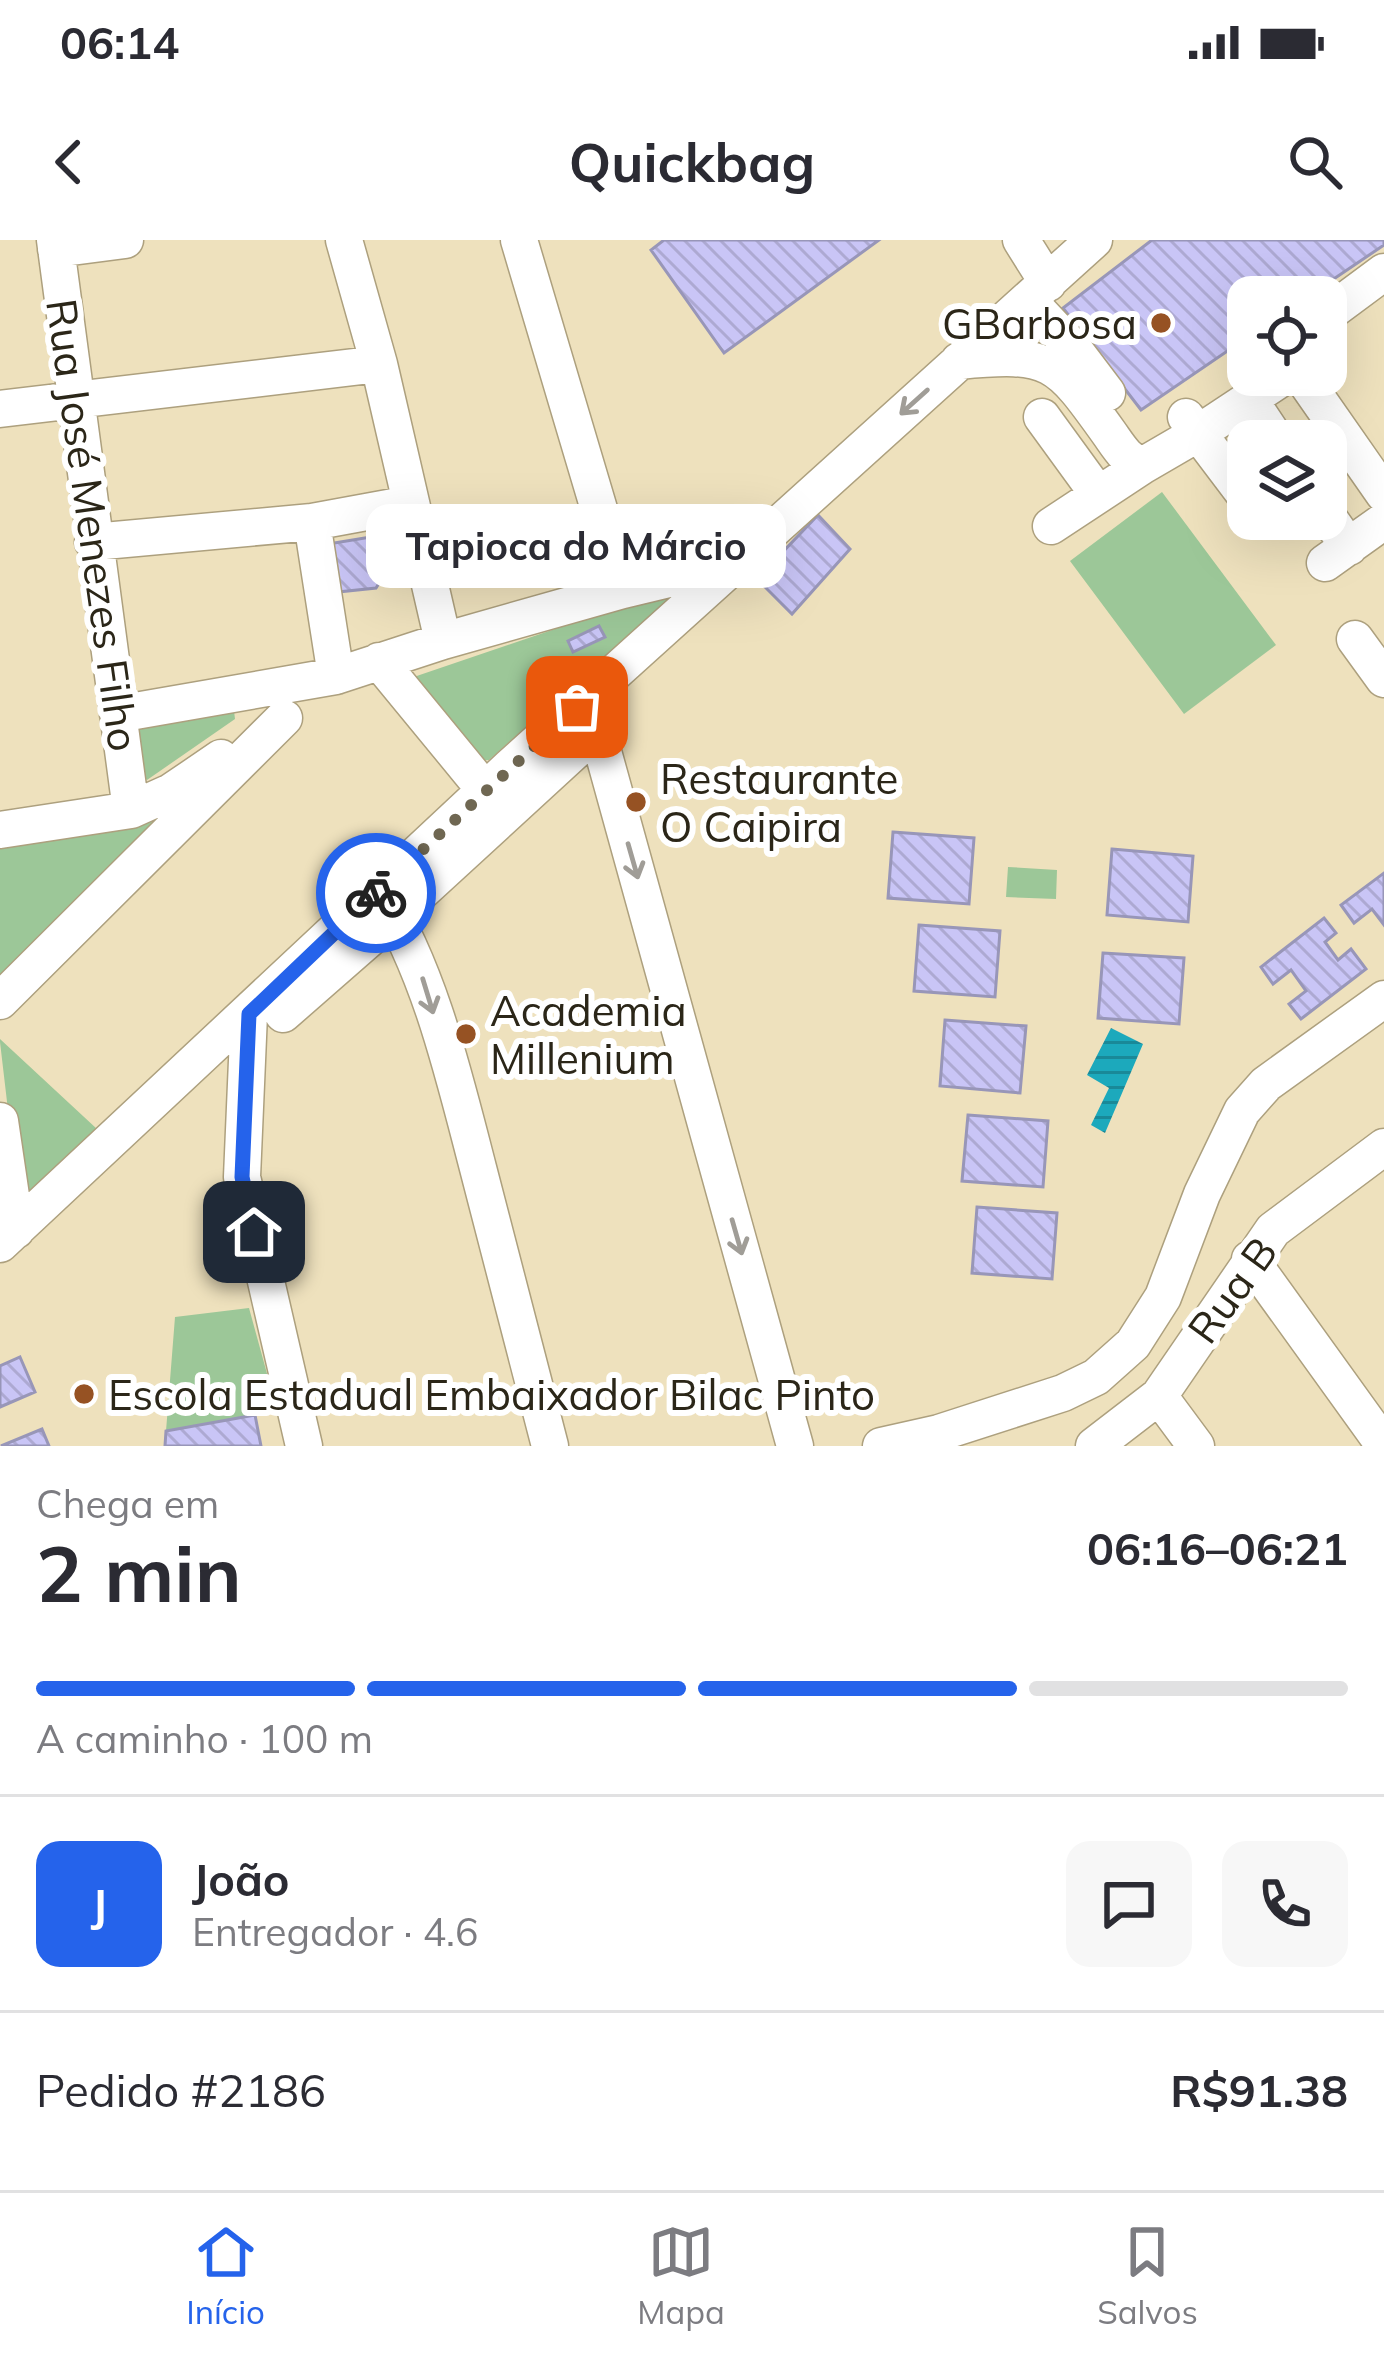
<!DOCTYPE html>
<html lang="pt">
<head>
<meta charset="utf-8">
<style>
	:root { --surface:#fff; --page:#f7f7f7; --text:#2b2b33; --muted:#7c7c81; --line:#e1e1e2; --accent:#2563eb }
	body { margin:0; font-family:Mulish,sans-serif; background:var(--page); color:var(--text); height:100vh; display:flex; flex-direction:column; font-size:45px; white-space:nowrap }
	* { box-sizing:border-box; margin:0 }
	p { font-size:39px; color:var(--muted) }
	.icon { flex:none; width:66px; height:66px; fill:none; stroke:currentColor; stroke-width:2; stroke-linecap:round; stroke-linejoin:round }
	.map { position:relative; height:1206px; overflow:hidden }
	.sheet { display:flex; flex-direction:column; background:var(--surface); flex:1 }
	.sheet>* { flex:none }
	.buttons { position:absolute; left:1227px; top:36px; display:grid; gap:24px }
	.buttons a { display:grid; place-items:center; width:120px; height:120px; border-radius:24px; background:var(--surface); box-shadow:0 12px 48px #0002; font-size:60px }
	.pin { position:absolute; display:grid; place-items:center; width:102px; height:102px; color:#fff; margin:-51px; border-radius:24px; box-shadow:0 6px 18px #0006 }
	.courier { position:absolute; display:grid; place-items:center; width:120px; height:120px; margin:-60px; border:9px solid #2563eb; border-radius:50%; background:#fff; color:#222; box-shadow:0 3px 15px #0007 }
	.bubble { position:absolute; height:84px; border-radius:24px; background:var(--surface); box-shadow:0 12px 48px #0002; font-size:39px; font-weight:700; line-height:84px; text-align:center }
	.headline em { font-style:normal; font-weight:700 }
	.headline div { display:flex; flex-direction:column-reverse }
	.headline { display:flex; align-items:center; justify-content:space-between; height:204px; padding:0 36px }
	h1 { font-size:78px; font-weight:700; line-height:90px }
	.bar { display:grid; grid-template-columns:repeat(4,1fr); gap:18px 12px; align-content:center; height:144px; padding:0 36px }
	.bar i { height:15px; border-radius:9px; background:var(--line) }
	.bar .on { background:var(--accent) }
	.bar p { grid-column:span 4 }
	.line { display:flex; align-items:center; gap:30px; padding:0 36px; border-top:3px solid var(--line) }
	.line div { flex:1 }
	.round { display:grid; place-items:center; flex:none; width:126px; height:126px; border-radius:24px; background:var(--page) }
	.status { display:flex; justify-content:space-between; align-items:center; height:84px; padding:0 60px; background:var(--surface); direction:ltr }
	.status svg { height:33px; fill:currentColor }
	header { display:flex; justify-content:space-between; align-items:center; height:156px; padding:0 36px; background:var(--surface); font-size:54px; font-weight:700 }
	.tabs { display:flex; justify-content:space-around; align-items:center; height:168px; border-top:3px solid var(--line); background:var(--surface); font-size:33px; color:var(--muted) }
	.tabs a { display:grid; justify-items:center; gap:6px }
	.tabs .on { color:var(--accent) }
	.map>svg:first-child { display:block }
	.green { fill:#9cc798 }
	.water { fill:url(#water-rules) }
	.building { fill:url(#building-back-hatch); stroke:#9896b8; stroke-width:3 }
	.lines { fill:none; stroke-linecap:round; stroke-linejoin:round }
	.minor-casing { stroke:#ada07e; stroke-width:39 }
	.minor { stroke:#fff; stroke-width:36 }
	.oneway { stroke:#a09d97 }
	.done { stroke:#6f6752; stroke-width:12; stroke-dasharray:0 21.6 }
	.route { stroke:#2563eb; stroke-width:15 }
	.poi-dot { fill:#965223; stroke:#fff; stroke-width:4.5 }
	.labels { text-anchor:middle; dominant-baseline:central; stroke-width:12; stroke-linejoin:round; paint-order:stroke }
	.poi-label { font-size:42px; fill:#2b2618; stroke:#fff; text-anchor:start }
	.street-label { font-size:42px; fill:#2b2618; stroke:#fff }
</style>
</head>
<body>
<div class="status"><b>06:14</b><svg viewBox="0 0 49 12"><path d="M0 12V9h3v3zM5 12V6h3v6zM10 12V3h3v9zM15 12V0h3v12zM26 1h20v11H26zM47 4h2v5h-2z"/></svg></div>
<header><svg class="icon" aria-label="back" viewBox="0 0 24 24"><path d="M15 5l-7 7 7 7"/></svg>Quickbag<svg class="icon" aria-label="search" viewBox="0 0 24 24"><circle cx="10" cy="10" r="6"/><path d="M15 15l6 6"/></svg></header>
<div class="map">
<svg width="1384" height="1206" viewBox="0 0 1384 1206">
	<defs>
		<pattern id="water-rules" width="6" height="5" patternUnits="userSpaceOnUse" patternTransform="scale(3)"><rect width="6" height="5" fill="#1ca9bc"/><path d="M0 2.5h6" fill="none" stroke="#198998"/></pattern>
		<pattern id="building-back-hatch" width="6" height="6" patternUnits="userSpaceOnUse" patternTransform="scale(3)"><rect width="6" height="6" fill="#c9c5f6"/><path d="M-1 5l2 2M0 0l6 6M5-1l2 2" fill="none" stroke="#ada9d2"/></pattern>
	</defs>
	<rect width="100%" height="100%" fill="#eee1bd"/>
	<!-- green -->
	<path class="green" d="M 1162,252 L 1276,405 L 1184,474 L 1070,321 Z
		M 684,345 L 489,520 L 477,521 L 402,441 Z
		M 234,471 L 235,479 L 147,540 L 130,525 L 128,480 Z
		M 234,527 L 0,749 L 0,607 Z
		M 1008,627 L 1057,630 L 1056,659 L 1006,657 Z
		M 0,799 L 97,889 L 19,964 L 0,802 Z
		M 249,1068 L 277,1170 L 166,1191 L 175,1077 Z"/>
	<!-- water -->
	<path class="water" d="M 1111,788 L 1143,804 L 1105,893 L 1091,885 L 1109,848 L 1087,835 Z"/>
	<!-- building -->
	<path class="building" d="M 664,0 L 879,0 L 724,113 L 651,10 Z
		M 1152,0 L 1384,0 L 1384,5 L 1307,57 L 1248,57 L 1248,97 L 1141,170 L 1063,68 Z
		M 818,275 L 850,309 L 792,374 L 757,339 Z
		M 383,295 L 386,332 L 376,348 L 328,353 L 322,305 Z
		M 599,386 L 605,397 L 573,412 L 568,401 Z
		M 893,592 L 974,598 L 969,664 L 888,658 Z
		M 1112,609 L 1193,616 L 1188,682 L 1107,675 Z
		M 1384,633 L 1384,685 L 1372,669 L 1354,683 L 1341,665 Z
		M 1324,678 L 1336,693 L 1325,702 L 1338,720 L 1351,709 L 1366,729 L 1301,779 L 1289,764 L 1306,751 L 1291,730 L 1273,744 L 1261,727 Z
		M 919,685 L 1000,691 L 995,757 L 914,751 Z
		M 1103,713 L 1184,718 L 1179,784 L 1098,778 Z
		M 945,780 L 1026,786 L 1020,853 L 940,846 Z
		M 968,875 L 1048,881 L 1043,947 L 962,941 Z
		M 977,967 L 1057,973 L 1052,1039 L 972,1033 Z
		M 20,1117 L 35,1152 L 0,1167 L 0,1126 Z
		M 255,1175 L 261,1206 L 165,1206 L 166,1191 Z
		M 42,1189 L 49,1206 L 1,1206 Z"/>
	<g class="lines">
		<defs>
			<path id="minor" d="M 55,0 L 131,570
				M 344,0 L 379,124 L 443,401
				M 519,0 L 623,350
				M 1021,0 L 1048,43
				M 56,9 L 125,0
				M 1028,60 L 1073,108 L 1107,153
				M 1326,75 L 1384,32
				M 959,121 C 1051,112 1057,120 1109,193 C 1119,207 1126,220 1142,226 L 1197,194 L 1286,135
				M 1301,135 L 1384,254
				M 1249,159 L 1277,201
				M 0,169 L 379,124
				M 1042,177 L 1098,254
				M 1186,177 L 1248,259
				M 1326,274 L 1349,307
				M 312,282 L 336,436
				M 1051,286 L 1142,226
				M 93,302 L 312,282 L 410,264
				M 1325,323 L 1384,281
				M 1355,399 L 1384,439
				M 379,421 L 485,550
				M 604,443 L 602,508 L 795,1206
				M 118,474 L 336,436 L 443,401 L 623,350 L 731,324
				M 0,590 L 131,570 L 171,552 L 221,518
				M 379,651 C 430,731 454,836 478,928 C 502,1021 526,1113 550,1206
				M 0,761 L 284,478
				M 249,774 L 242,937 L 304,1206
				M 283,774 L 395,676 L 602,486
				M 0,881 L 16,990
				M 0,1004 L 510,527 L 1094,0
				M 1250,1019 L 1384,1205
				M 1159,1156 L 1196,1206
				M 881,1206 L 939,1193 L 1063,1153 L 1096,1137 L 1133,1104 L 1163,1057 L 1202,954 L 1242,871 L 1266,844 L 1384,759
				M 1094,1206 L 1159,1156 L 1273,990 L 1384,907"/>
		</defs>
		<!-- minor casing -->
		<use href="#minor" class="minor-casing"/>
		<!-- minor -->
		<use href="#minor" class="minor"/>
	</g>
	<!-- one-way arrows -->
	<defs><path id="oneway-shaft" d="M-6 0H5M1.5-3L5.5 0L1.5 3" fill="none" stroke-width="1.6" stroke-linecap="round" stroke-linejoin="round" transform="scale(3)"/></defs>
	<g class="oneway">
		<use href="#oneway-shaft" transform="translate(914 162) rotate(138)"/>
		<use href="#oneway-shaft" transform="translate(633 621) rotate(74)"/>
		<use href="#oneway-shaft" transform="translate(428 756) rotate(73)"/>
		<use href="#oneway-shaft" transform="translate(737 997) rotate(74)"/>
	</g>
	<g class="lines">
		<!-- done -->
		<path class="done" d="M 376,653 L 577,467"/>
		<!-- route -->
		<path class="route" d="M 254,992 L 242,937 L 249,774 L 376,653"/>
	</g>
	<!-- markers -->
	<g class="poi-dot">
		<circle cx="1161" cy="83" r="12"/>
		<circle cx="636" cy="562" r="12"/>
		<circle cx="466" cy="794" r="12"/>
		<circle cx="84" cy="1154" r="12"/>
	</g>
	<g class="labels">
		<!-- poi labels -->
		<g class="poi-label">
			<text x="1137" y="83" text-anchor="end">GBarbosa</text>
			<text x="660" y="538">Restaurante<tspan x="660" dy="48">O Caipira</tspan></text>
			<text x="490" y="770">Academia<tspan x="490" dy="48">Millenium</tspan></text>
			<text x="108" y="1154">Escola Estadual Embaixador Bilac Pinto</text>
		</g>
		<!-- street labels -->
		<g class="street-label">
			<text transform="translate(93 285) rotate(82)">Rua José Menezes Filho</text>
			<text transform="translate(1232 1050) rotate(-54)">Rua B</text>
		</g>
	</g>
</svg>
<div class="buttons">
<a><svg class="icon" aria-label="locate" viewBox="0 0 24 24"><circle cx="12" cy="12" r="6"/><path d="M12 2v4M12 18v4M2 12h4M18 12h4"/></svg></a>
<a><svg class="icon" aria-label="layers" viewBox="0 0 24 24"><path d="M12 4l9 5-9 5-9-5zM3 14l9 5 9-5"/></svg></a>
</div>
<div class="pin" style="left:577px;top:467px;background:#ea580c"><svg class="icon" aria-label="bag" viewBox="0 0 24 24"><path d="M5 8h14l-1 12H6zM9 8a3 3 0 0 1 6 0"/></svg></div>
<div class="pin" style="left:254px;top:992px;background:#1f2937"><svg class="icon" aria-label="home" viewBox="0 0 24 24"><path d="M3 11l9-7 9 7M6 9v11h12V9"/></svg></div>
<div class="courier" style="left:376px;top:653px"><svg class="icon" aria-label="bike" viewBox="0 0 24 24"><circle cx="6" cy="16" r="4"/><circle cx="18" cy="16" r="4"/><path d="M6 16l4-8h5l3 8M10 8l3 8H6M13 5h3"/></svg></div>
<div class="bubble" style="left:366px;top:264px;width:420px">Tapioca do Márcio</div>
</div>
<section class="sheet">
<div class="headline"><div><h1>2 min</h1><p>Chega em</p></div><em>06:16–06:21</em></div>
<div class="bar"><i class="on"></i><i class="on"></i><i class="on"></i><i></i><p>A caminho · 100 m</p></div>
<div class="line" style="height:216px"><b class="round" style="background:var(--accent);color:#fff">J</b><div><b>João</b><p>Entregador · 4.6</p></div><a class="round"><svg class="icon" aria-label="chat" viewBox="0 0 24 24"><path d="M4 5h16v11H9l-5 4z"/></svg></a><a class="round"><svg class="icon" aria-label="phone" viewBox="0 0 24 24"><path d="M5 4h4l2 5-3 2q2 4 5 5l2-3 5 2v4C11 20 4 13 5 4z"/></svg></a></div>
<div class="line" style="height:156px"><div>Pedido #2186</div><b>R$91.38</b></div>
</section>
<nav class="tabs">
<a class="on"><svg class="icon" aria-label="home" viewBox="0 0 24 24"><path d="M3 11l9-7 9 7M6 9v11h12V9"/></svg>Início</a>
<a><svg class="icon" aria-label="map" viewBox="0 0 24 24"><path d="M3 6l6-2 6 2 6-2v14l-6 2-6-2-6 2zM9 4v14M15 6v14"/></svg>Mapa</a>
<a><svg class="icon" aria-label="saved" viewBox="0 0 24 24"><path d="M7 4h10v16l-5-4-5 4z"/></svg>Salvos</a>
</nav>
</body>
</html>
